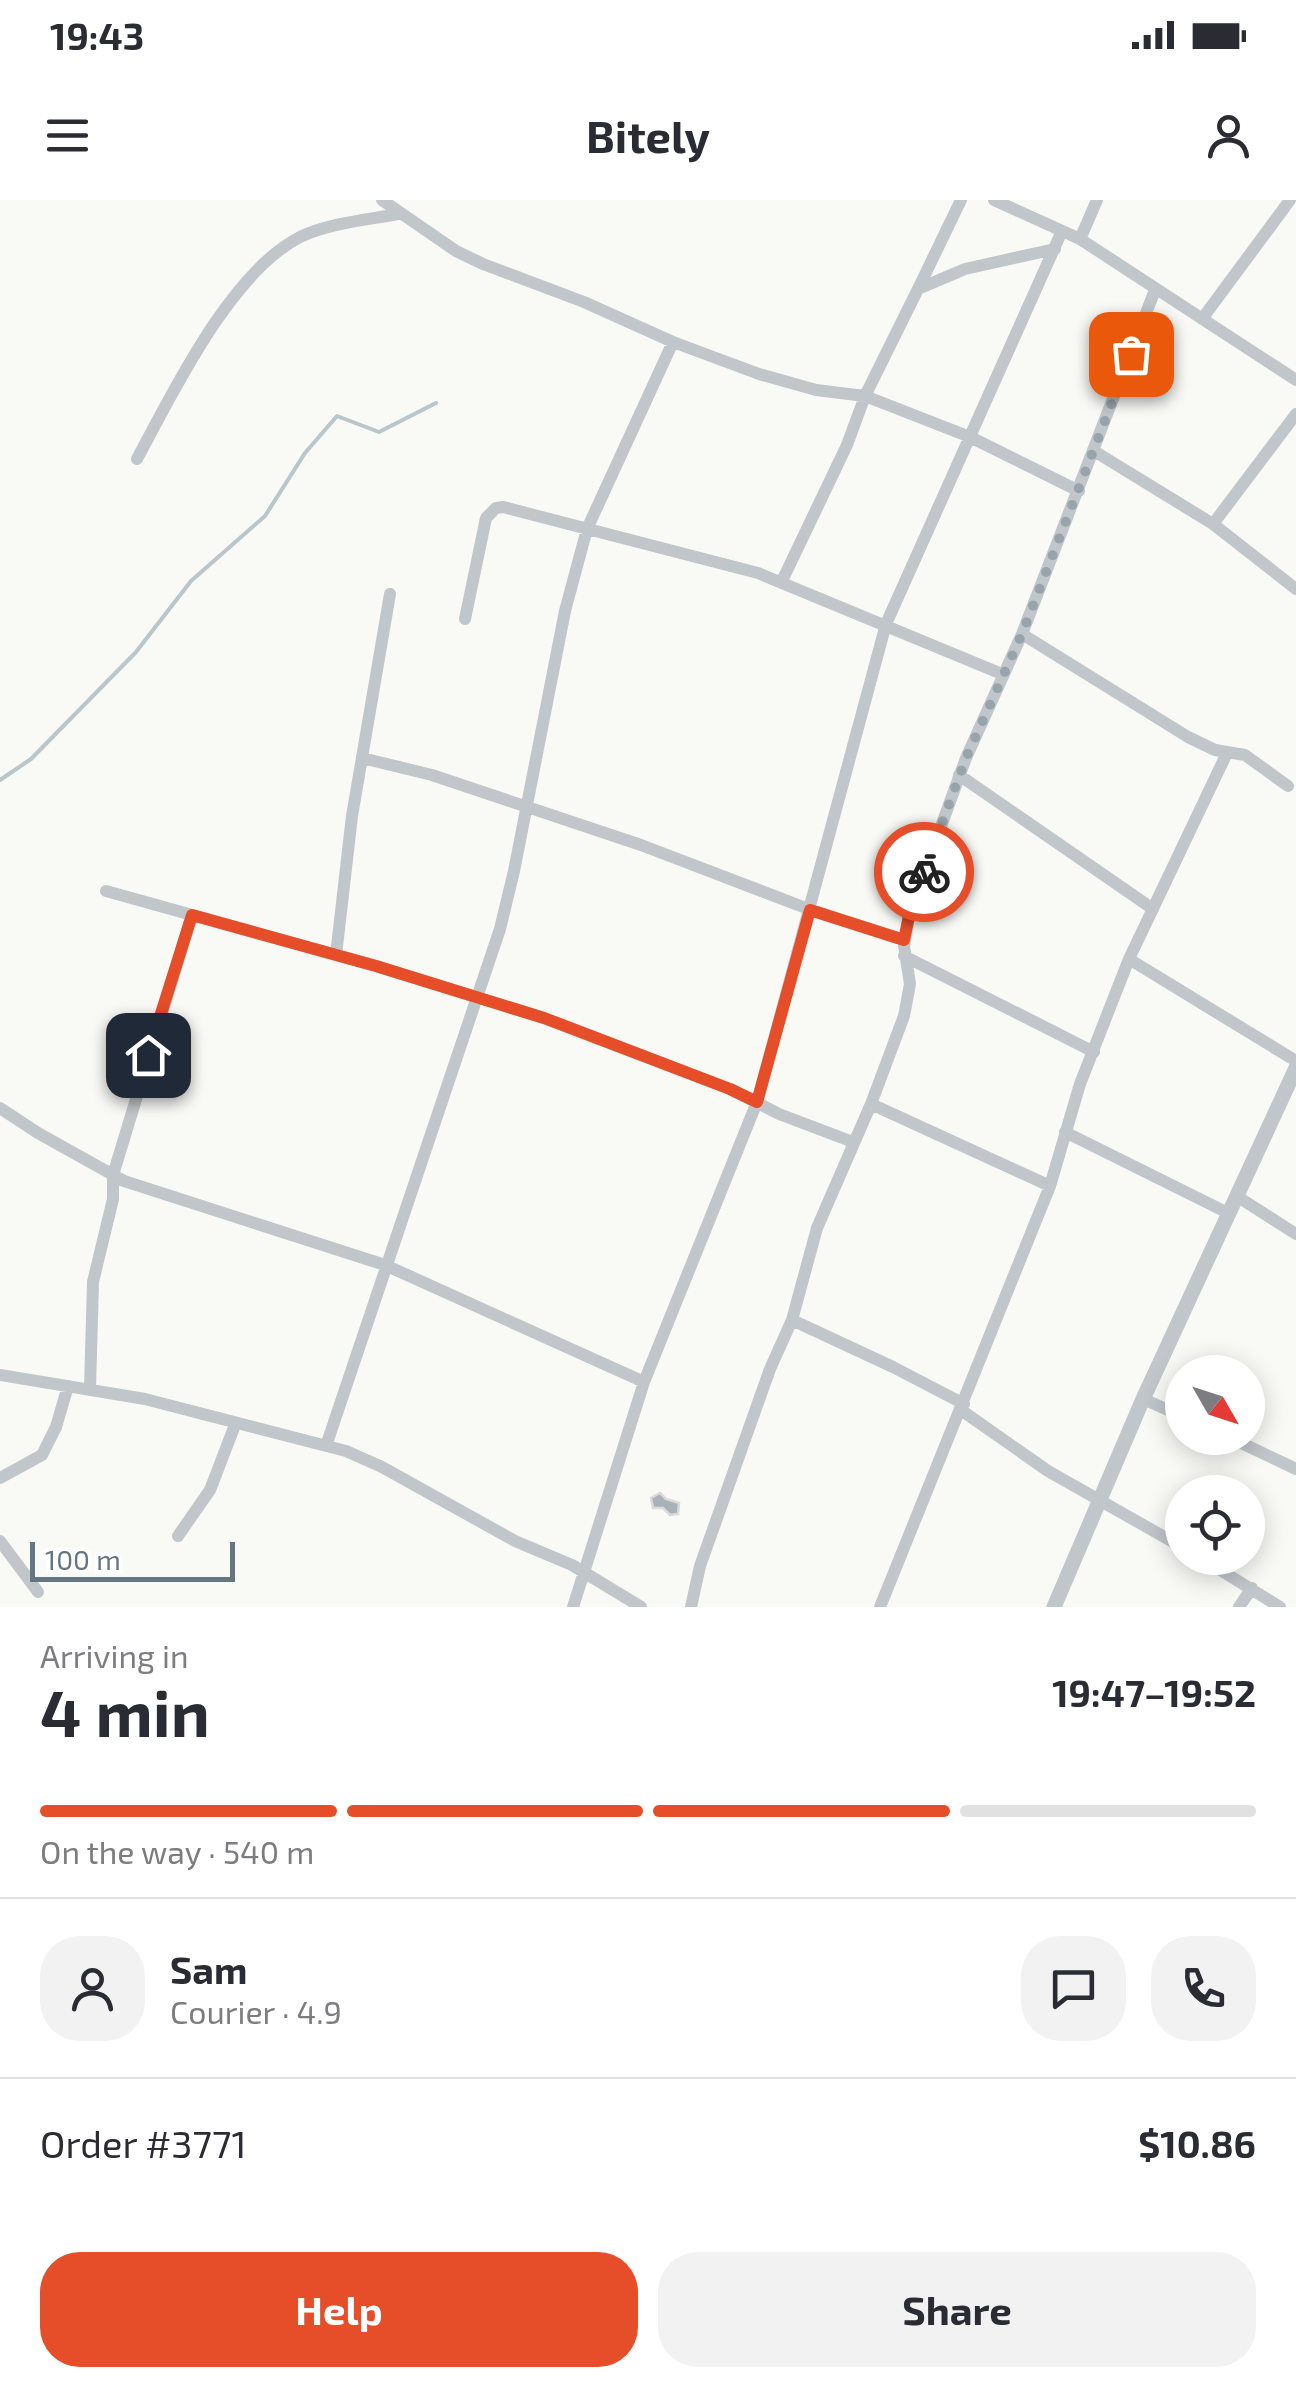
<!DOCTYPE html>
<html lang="en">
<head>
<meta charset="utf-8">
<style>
	:root { --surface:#fff; --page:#f2f2f3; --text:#2b2b33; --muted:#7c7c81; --line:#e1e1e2; --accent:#e64d29 }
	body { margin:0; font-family:"Exo 2",sans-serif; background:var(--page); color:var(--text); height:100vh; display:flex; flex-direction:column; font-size:38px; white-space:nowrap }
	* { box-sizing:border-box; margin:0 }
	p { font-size:32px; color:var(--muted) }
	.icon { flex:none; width:55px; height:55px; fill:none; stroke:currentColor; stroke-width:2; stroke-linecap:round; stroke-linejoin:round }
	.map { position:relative; height:1407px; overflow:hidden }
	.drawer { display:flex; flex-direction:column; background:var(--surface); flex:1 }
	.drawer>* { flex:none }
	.needle { width:65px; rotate:129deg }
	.tools { position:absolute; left:1165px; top:1155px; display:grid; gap:20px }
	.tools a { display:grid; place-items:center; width:100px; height:100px; border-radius:50%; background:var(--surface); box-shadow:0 5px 25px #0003; font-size:50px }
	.scale { position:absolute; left:30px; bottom:25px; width:205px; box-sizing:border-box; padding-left:10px; border:5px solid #637682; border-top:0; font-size:28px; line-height:35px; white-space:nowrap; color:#637682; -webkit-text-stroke:8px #fff; paint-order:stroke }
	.pin { position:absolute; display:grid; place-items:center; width:85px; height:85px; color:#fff; margin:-42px; border-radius:20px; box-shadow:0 5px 15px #0006 }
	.courier { position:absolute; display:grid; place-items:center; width:100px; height:100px; margin:-50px; border:8px solid #e64d29; border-radius:50%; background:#fff; color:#222; box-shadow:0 2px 12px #0007 }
	.head em { font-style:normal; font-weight:700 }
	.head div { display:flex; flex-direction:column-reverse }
	.head { display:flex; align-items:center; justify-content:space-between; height:170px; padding:0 40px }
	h1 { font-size:65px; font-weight:700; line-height:75px }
	.bar { display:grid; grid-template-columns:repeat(4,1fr); gap:15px 10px; align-content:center; height:120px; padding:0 40px }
	.bar i { height:12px; border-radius:8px; background:var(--line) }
	.bar .on { background:var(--accent) }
	.bar p { grid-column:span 4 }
	.line { display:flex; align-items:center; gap:25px; padding:0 40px; border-top:2px solid var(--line) }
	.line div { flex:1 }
	.round { display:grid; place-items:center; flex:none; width:105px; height:105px; border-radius:40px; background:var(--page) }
	.cta { display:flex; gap:20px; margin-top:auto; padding:20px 40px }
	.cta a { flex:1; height:115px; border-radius:40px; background:var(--accent); color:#fff; font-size:40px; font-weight:700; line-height:115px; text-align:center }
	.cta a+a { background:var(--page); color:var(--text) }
	.status { display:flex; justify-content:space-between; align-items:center; height:70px; padding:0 50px; background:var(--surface); direction:ltr }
	.status svg { height:28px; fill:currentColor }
	header { display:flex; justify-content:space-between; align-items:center; height:130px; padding:0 40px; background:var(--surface); font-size:45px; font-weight:700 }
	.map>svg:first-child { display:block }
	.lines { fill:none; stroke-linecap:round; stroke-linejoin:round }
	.stream { stroke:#b9c6ca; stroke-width:4 }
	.building { fill:#a9b2b8; stroke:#dbdad8; stroke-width:2.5 }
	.minor { stroke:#c1c6ca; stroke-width:12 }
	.tertiary { stroke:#c1c6ca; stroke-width:15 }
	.done { stroke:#98a4ab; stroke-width:10; stroke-dasharray:0 18 }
	.route { stroke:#e64d29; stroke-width:12 }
</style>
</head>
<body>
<div class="status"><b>19:43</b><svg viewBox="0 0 49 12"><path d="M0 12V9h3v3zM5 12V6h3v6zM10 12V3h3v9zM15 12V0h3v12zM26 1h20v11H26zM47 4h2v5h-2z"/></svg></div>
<header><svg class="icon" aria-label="menu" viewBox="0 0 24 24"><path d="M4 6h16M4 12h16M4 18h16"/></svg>Bitely<svg class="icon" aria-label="person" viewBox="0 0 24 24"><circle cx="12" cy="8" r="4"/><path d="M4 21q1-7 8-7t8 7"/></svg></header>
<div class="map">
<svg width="1296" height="1407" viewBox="0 0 1296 1407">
	<rect width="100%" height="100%" fill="#f9f9f6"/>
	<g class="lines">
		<!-- stream -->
		<path class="stream" d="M 0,580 L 31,559 L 136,452 L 191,381 L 265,316 L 305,253 L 337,216 L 379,232 L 436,203"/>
	</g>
	<!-- building -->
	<path class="building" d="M 660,1293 L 666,1299 L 679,1303 L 678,1314 L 670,1315 L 663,1308 L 653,1308 L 651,1298 Z"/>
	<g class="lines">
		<!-- minor -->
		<path class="minor" d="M 382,0 L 456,51 L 483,64 L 584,102 L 673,142 L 759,174 L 816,190 L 865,196 L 970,237 L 1079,291
			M 994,0 L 1080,39 L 1296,180
			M 1080,39 L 1097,0
			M 918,89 L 961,0
			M 1202,119 L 1290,0
			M 1094,251 L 1213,324 L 1296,389
			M 137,259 C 173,192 231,72 300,37 C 330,23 366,20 398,14
			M 1213,324 L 1296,214
			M 782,381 L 847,245 L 865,196 L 918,89 L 965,69 L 1055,49
			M 465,419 L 486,318 L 496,308 L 503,307 L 758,373 L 1002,474
			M 1022,434 L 1188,537 L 1215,550 L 1245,555 L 1288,586
			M 362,558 L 432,575 L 641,645 L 811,710 L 904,740
			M 959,575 L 1153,709
			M 106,691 L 376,766 L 544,818 L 730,889 L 779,914 L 853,942
			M 336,755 L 352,616 L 390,394
			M 904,756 L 1094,852
			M 1129,759 L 1296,861
			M 871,904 L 1050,986
			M 0,908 L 38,933 L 124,981 L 385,1065 L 644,1182
			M 1065,932 L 1230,1014
			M 1238,997 L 1296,1034
			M 792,1120 L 893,1167 L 964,1204
			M 0,1175 L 145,1199 L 346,1251 L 382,1267 L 515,1341 L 572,1365 L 641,1407
			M 90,1188 L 93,1082 L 113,999 L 113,975 L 192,715
			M 1143,1199 L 1182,1216
			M 961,1210 L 1048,1271 L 1182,1347
			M 1231,1238 L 1296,1269
			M 326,1246 L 500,729 L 514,671 L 565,411 L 587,329 L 673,142
			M 0,1278 L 42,1255 L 56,1227 L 68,1186
			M 178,1336 L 210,1290 L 235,1225
			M 0,1341 L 38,1392
			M 1201,1358 L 1280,1407
			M 573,1407 L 644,1182 L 757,902 L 886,424 L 1062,31
			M 691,1407 L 700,1366 L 770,1169 L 792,1120 L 817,1028 L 871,904 L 904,816 L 910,784 L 904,746 L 910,711 L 966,558 L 1022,434 L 1155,90
			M 880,1407 L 1050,986 L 1080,884 L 1129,759 L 1227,553
			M 1239,1407 L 1252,1388"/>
		<!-- tertiary -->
		<path class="tertiary" d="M 1054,1407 L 1143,1199 L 1296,868"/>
	</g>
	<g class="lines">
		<!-- done -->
		<path class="done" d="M 924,672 L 966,558 L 1022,434 L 1131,154"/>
		<!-- route -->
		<path class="route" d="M 148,855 L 192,715 L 376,766 L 544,818 L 730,889 L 757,902 L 810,710 L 904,740 L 910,711 L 924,672"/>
	</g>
</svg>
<div class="tools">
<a><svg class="needle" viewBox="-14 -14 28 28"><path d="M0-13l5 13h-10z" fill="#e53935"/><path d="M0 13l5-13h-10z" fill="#7c7c81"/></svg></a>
<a><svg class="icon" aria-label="locate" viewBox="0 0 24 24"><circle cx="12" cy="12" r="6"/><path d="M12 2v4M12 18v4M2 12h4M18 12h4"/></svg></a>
</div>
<div class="scale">100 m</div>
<div class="pin" style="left:1131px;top:154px;background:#ea580c"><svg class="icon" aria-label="bag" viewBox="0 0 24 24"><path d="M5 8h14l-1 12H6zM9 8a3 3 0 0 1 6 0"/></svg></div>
<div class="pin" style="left:148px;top:855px;background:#1f2937"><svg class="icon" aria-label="home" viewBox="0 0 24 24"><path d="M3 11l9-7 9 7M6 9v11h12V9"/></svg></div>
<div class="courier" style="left:924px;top:672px"><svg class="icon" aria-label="bike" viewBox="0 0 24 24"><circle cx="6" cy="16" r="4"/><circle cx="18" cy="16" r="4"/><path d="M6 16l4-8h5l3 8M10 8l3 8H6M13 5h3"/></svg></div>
</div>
<section class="drawer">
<div class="head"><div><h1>4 min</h1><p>Arriving in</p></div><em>19:47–19:52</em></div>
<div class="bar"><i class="on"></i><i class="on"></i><i class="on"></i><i></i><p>On the way · 540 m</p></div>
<div class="line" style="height:180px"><a class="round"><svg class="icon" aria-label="person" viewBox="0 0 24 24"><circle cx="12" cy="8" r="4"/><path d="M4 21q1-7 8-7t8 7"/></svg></a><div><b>Sam</b><p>Courier · 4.9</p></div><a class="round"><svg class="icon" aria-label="chat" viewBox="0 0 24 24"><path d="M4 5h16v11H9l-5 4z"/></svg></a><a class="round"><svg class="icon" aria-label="phone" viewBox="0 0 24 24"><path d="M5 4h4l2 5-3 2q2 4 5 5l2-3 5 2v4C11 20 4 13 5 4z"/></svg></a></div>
<div class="line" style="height:130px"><div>Order #3771</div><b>$10.86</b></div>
<div class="cta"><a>Help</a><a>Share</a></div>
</section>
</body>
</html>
